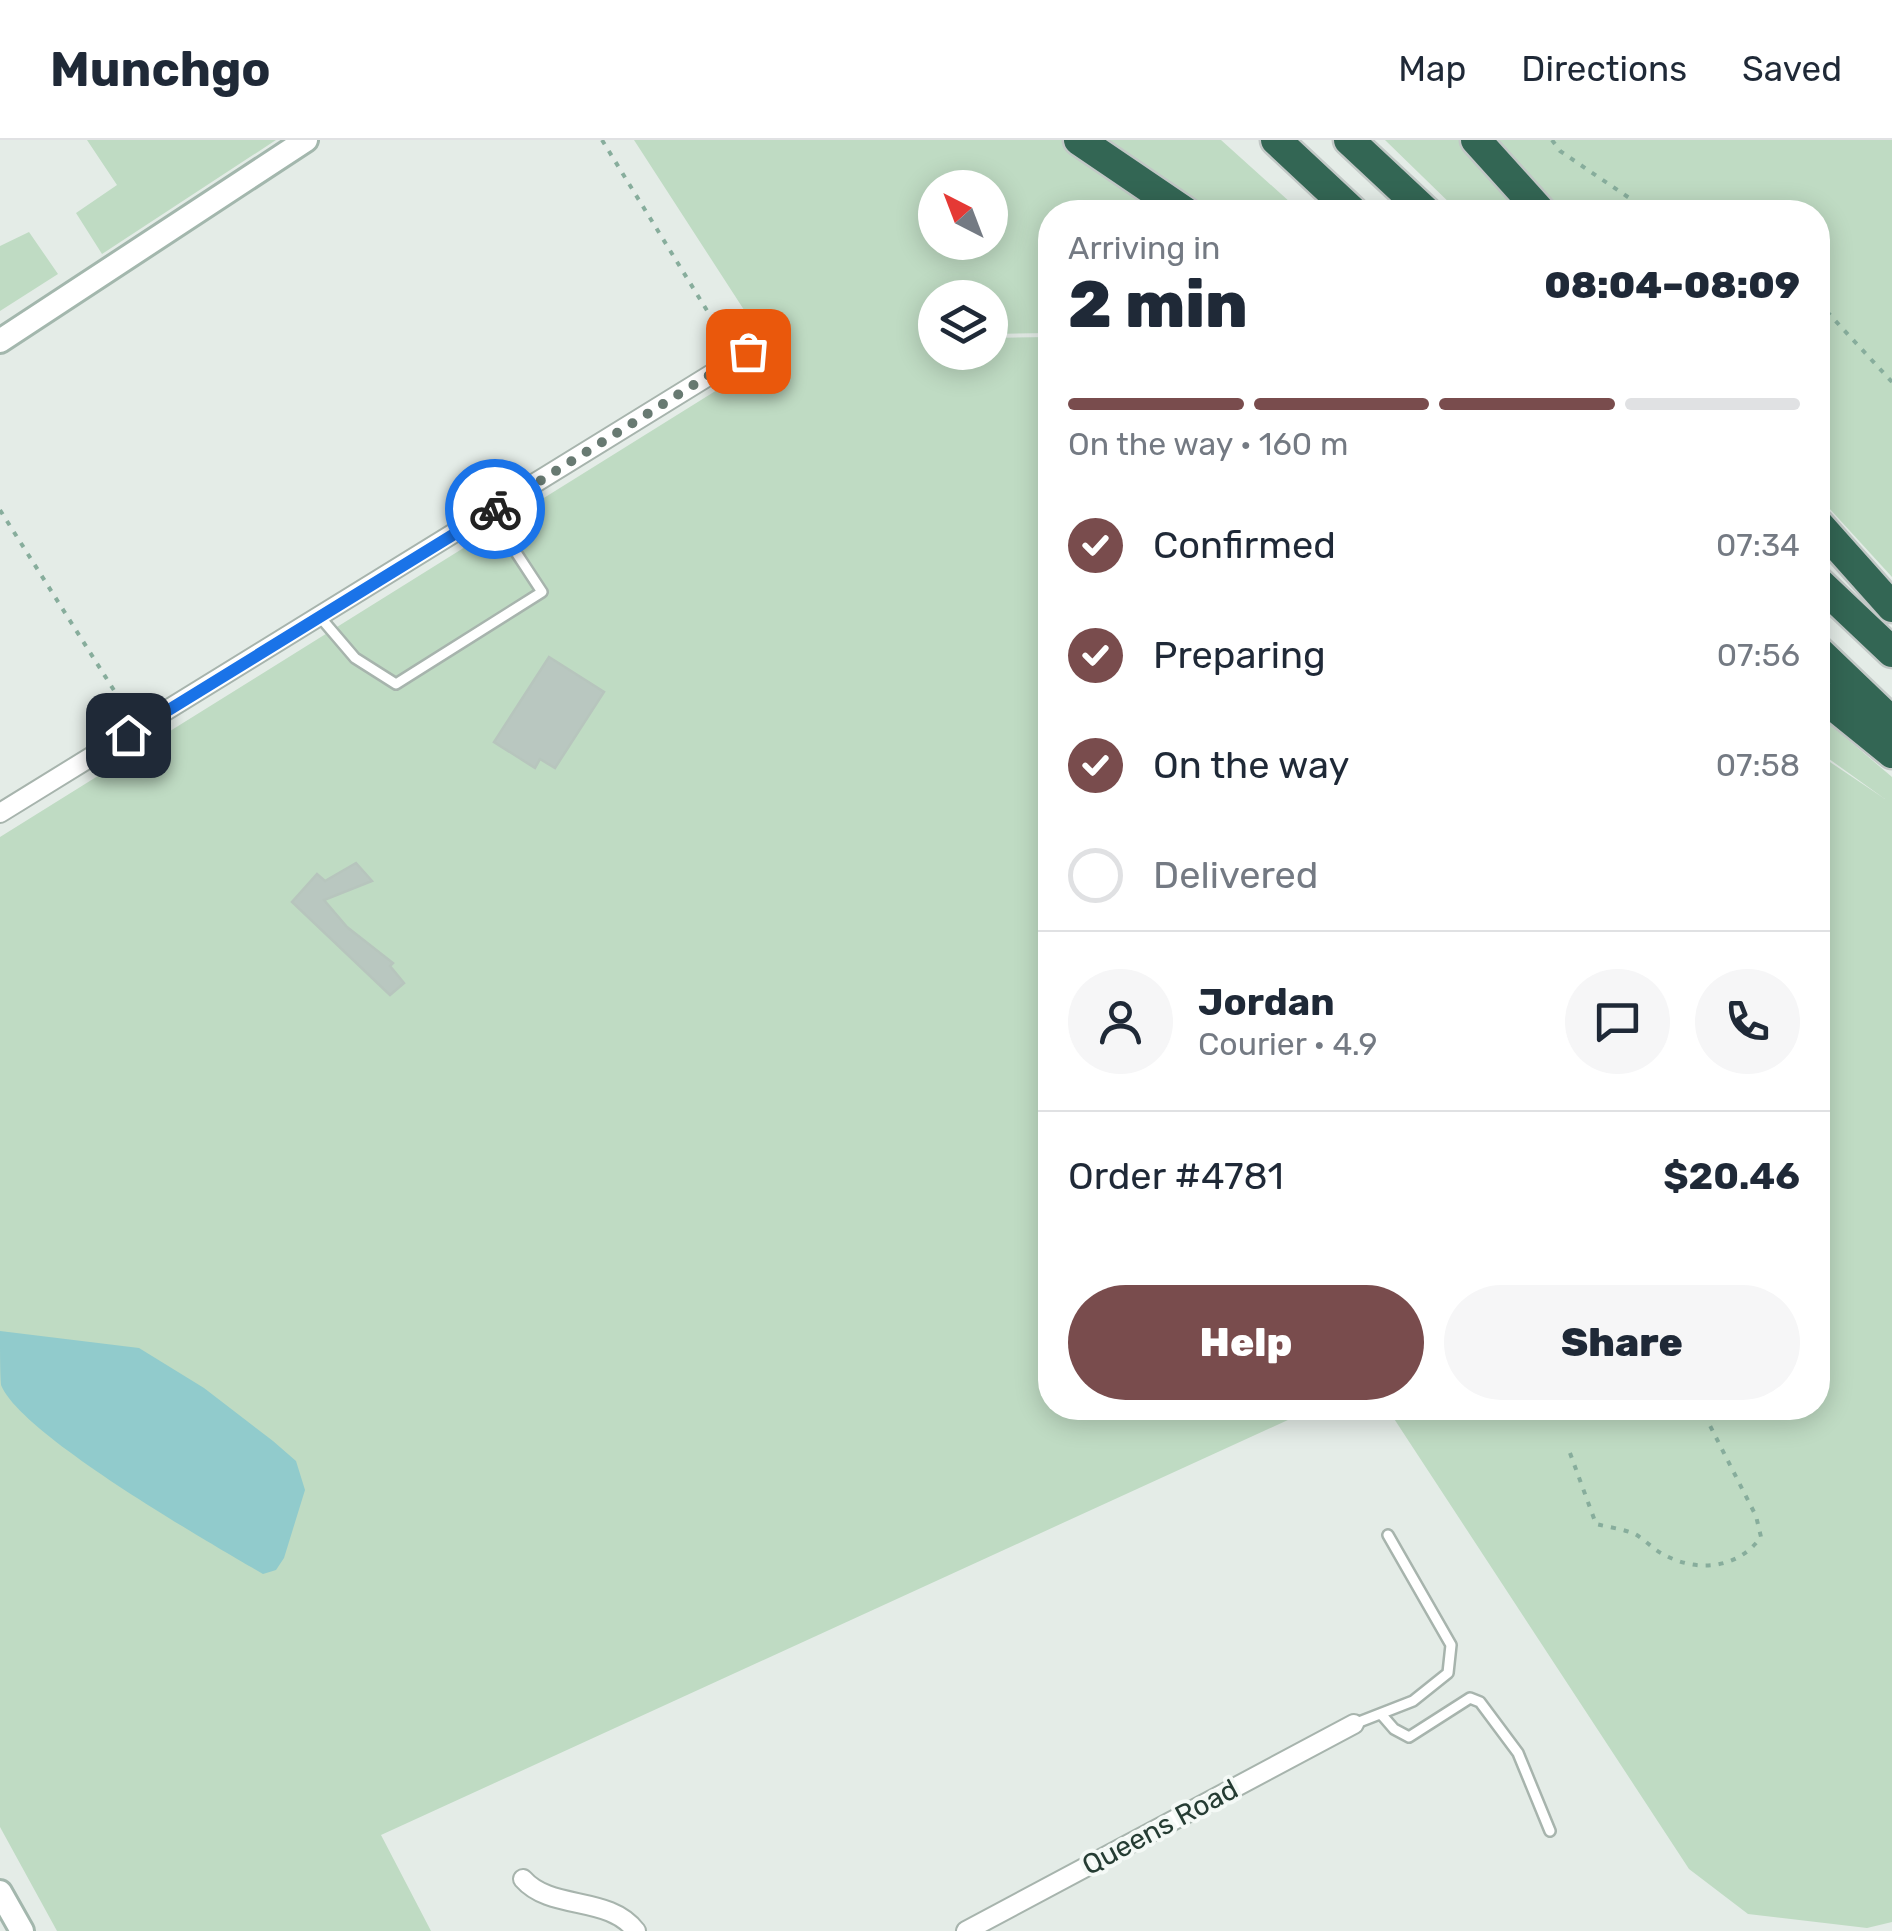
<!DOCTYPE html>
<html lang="en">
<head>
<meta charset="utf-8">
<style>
	:root { --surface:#fff; --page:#f6f6f7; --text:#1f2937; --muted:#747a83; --line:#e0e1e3; --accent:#794c4d }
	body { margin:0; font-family:Rubik,sans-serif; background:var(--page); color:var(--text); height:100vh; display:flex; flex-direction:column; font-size:38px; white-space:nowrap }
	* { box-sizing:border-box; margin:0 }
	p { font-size:32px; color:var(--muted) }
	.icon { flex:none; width:55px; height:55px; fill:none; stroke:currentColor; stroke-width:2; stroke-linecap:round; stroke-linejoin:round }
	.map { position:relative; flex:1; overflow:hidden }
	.details { position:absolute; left:1038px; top:60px; width:792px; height:1220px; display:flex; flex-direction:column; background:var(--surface); border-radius:40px; box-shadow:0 5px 25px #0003 }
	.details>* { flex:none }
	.needle { width:65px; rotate:318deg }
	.tools { position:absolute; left:918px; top:30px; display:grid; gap:20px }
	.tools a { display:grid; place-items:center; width:90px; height:90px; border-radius:50%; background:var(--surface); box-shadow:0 5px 25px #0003; font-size:50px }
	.pin { position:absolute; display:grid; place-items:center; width:85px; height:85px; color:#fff; margin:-42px; border-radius:20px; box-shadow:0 5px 15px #0006 }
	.courier { position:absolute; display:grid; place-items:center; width:100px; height:100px; margin:-50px; border:8px solid #1a73e8; border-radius:50%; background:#fff; color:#222; box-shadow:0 2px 12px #0007 }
	.head em { font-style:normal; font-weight:800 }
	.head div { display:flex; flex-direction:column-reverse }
	.head { display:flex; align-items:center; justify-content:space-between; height:170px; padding:0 30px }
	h1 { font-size:65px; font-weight:800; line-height:75px }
	.bar { display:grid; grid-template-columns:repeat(4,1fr); gap:15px 10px; align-content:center; height:120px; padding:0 30px }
	.bar i { height:12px; border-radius:8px; background:var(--line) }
	.bar .active { background:var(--accent) }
	.bar p { grid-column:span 4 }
	.line { display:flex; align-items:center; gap:25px; padding:0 30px; border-top:2px solid var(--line) }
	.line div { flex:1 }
	.round { display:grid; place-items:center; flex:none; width:105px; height:105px; border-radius:52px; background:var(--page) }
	ol { padding:0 30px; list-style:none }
	li { display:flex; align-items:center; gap:30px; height:110px }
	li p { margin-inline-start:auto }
	li .icon { padding:10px; border-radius:50%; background:var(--accent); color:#fff; stroke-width:4 }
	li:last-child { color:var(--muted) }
	li i { width:55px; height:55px; border:5px solid var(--line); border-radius:50% }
	.primary-button { display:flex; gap:20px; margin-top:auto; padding:20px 30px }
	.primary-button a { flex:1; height:115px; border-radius:60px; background:var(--accent); color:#fff; font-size:40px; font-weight:800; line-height:115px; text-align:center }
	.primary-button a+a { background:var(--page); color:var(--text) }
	header { display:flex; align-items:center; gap:60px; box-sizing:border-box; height:140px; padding:0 50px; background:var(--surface); border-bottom:2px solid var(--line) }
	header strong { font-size:48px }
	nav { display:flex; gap:55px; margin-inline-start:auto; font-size:35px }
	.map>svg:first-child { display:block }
	.green { fill:#bfdbc3; fill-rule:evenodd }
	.water { fill:#91cbcc }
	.building { fill:#b9c7c0; stroke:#b7c5bd; stroke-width:2.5 }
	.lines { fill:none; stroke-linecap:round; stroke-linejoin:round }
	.service-casing { stroke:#a7b4ad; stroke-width:14 }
	.minor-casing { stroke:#a7b4ad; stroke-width:22 }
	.secondary-casing { stroke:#a3b7ad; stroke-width:28 }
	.motorway-casing { stroke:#c2c8c6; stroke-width:35 }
	.path { stroke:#87ad9c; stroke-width:4; stroke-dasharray:5 8; stroke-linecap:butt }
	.service { stroke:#fff; stroke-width:9 }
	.minor { stroke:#fff; stroke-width:18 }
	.secondary { stroke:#fff; stroke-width:22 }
	.motorway { stroke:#336654; stroke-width:30 }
	.done { stroke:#687a72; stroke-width:10; stroke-dasharray:0 18 }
	.route { stroke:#1a73e8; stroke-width:12 }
	.labels { text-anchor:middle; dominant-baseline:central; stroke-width:8; stroke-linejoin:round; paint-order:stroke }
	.street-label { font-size:28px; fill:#253c33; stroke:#f4f9f6 }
</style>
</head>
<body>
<header>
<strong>Munchgo</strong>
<nav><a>Map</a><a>Directions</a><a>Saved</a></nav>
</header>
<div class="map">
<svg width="1892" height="1791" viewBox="0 0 1892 1791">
	<rect width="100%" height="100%" fill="#e4ece7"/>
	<!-- green -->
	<path class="green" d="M 87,0 L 276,0 L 102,114 L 76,73 L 117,45 Z
		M 634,0 L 1221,0 L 1301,72 L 1050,72 L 1050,193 L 990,194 L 990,158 L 935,158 L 935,212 L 990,212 L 990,198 L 1050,197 L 1050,1268 L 1314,1268 L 381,1695 L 431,1791 L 57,1791 L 0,1687 L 0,697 L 770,217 L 770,210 ZM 935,48 L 990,48 L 990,102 L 935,102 Z
		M 1385,0 L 1892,0 L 1892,437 L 1818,356 L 1818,72 L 1459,72 Z
		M 29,92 L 58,134 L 0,171 L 0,106 Z
		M 1818,574 L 1892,637 L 1892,1782 L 1867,1788 L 1748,1774 L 1689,1729 L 1387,1268 L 1818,1268 L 1818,614 L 1885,659 L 1818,611 Z"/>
	<!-- water -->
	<path class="water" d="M 0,1191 L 139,1208 L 204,1248 L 273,1301 L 296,1321 L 305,1350 L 284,1418 L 276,1430 L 263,1434 C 210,1403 21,1295 1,1245 C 0,1231 0,1207 0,1191 Z"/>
	<!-- building -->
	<path class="building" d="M 549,517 L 604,552 L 555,628 L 540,619 L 535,628 L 494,602 Z
		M 356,723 L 372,741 L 324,760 L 347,787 L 393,823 L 390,826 L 404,843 L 390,855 L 292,762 L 317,734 L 325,741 Z"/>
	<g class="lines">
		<defs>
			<path id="service" d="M 320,477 L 355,518 L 396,544 L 542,452 L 502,391 L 486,375
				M 1381,1574 L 1394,1589 L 1409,1597 L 1470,1558 L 1480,1562 L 1518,1613 L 1550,1691
				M 1354,1584 L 1413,1561 L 1448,1533 L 1451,1505 L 1388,1395"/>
			<path id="minor" d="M 0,673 L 749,211
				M 523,1739 C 551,1771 609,1755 636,1791
				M 966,1791 L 1354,1584"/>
			<path id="secondary" d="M 0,201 L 306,0
				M 0,1752 L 22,1791"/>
			<path id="motorway" d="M 1079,0 L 1185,72
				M 1276,0 L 1353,72
				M 1349,0 L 1426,72
				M 1476,0 L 1541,72
				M 1818,384 L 1892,467
				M 1818,442 L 1892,512
				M 1818,511 L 1892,582
				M 1818,553 L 1892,613"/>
		</defs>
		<!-- service casing -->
		<use href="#service" class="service-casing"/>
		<!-- minor casing -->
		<use href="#minor" class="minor-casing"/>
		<!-- secondary casing -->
		<use href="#secondary" class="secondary-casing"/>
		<!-- motorway casing -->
		<use href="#motorway" class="motorway-casing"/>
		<!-- path -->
		<path class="path" d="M 602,0 L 719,190
			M 1552,0 L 1560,11 L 1650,72
			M 1818,162 L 1892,242
			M 0,370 L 122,563
			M 1570,1313 L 1596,1384 C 1608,1387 1623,1389 1635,1394 C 1644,1399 1652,1408 1661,1413 C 1695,1433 1737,1430 1761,1397 L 1756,1376 L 1701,1268"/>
		<!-- service -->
		<use href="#service" class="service"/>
		<!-- minor -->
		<use href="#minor" class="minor"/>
		<!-- secondary -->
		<use href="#secondary" class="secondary"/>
		<!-- motorway -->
		<use href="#motorway" class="motorway"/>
	</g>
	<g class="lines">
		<!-- done -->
		<path class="done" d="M 495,369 L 748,211"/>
		<!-- route -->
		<path class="route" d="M 128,595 L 495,369"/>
	</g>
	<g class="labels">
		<!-- street labels -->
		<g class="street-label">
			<text transform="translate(1160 1687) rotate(-28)">Queens Road</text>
		</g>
	</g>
</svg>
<div class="tools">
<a><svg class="needle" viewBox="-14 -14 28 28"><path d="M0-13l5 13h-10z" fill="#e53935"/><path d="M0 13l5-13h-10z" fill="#747a83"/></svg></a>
<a><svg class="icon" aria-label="layers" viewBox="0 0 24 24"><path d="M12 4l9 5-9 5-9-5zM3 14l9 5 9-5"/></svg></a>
</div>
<div class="pin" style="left:748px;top:211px;background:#ea580c"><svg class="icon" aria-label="bag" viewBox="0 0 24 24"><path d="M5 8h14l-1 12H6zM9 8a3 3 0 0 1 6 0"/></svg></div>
<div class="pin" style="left:128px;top:595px;background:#1f2937"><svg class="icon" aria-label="home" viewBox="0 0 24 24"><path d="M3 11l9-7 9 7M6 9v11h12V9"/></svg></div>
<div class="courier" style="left:495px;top:369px"><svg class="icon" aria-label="bike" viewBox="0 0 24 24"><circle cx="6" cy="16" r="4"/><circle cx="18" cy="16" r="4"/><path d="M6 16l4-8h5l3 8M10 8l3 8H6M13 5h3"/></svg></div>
<section class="details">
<div class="head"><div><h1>2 min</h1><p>Arriving in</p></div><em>08:04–08:09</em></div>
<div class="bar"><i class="active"></i><i class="active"></i><i class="active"></i><i></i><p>On the way · 160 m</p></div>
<ol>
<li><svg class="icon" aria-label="check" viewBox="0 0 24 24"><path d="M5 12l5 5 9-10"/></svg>Confirmed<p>07:34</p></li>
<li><svg class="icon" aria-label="check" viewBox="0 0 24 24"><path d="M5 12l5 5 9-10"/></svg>Preparing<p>07:56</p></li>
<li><svg class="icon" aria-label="check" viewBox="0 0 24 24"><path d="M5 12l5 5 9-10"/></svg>On the way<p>07:58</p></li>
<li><i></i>Delivered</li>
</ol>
<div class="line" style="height:180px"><a class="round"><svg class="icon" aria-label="person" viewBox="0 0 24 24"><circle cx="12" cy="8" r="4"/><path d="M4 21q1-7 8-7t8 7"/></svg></a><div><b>Jordan</b><p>Courier · 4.9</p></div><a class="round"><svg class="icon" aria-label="chat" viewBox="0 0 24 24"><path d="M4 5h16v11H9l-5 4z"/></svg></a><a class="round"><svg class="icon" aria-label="phone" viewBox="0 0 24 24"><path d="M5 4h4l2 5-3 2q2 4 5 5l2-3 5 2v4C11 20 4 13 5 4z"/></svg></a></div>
<div class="line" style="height:130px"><div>Order #4781</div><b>$20.46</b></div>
<div class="primary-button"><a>Help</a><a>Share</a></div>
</section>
</div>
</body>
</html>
